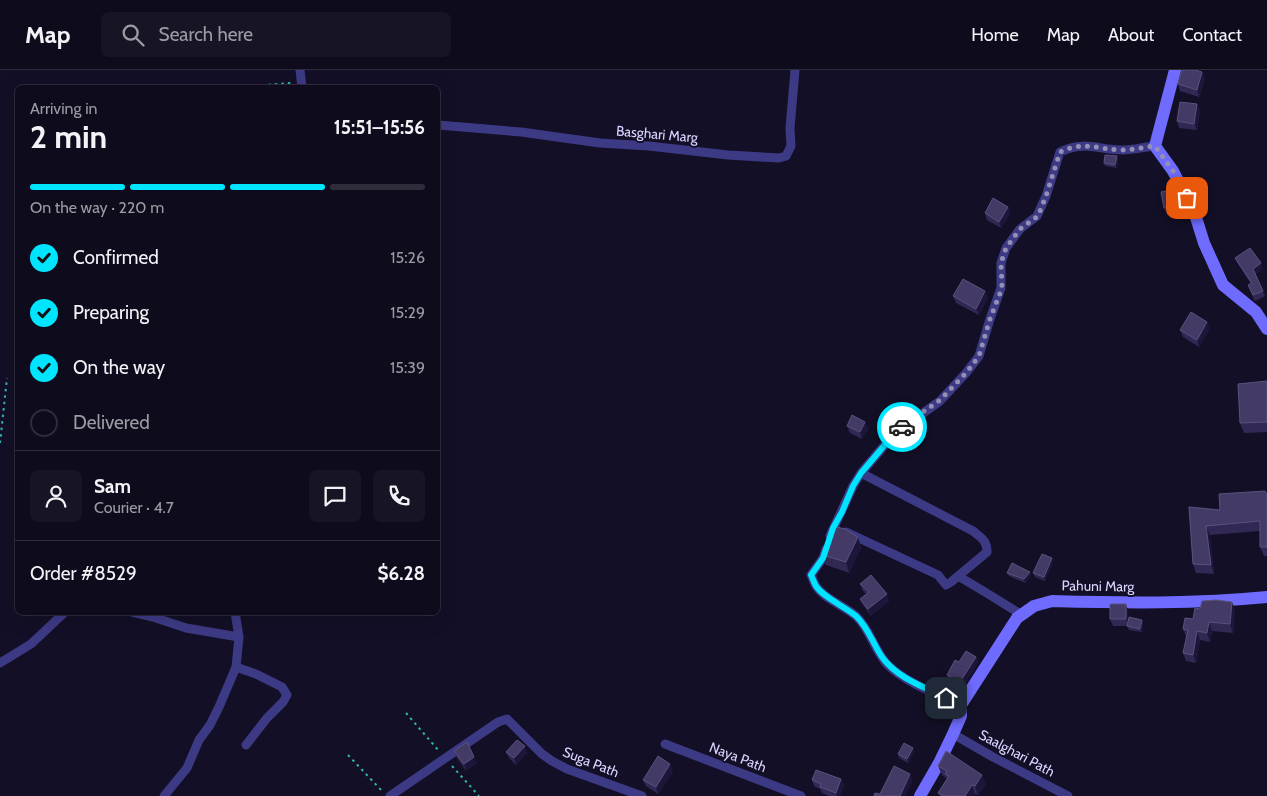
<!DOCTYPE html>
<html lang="en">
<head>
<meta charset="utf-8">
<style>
	:root { --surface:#0e0b1c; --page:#171425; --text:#f1f3f6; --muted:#9b9ba3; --line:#2e2b3b; --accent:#00e5ff }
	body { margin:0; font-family:Cabin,sans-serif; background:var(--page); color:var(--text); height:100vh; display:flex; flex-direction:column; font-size:19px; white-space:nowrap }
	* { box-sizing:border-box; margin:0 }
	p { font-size:16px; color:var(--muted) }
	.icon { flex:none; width:28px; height:28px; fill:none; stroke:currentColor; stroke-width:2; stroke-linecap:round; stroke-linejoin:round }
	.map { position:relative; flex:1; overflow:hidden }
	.drawer { position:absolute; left:15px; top:15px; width:425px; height:530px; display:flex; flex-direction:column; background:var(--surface); border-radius:8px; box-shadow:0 5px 20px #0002,0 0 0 1px var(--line) }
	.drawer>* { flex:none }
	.pin { position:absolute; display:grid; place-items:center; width:42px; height:42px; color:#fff; margin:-21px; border-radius:10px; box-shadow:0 2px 8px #0006 }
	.courier { position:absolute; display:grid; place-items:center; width:50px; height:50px; margin:-25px; border:4px solid #00e5ff; border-radius:50%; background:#fff; color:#222; box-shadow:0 1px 6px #0007 }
	.head em { font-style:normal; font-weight:700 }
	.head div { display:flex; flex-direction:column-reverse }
	.head { display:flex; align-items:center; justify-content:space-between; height:85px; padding:0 15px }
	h1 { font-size:32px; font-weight:700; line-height:38px }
	.bar { display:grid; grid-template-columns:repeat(4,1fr); gap:8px 5px; align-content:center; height:60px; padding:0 15px }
	.bar i { height:6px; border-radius:4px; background:var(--line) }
	.bar .current { background:var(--accent) }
	.bar p { grid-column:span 4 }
	.line { display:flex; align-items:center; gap:12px; padding:0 15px; border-top:1px solid var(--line) }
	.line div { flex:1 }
	.round { display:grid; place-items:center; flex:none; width:52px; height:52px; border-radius:8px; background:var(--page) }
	ol { padding:0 15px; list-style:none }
	li { display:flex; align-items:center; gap:15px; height:55px }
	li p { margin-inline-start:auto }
	li .icon { padding:5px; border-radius:50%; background:var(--accent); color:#111; stroke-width:4 }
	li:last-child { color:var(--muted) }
	li i { width:28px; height:28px; border:2px solid var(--line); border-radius:50% }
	header { display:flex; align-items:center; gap:30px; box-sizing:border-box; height:70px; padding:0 25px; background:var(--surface); border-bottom:1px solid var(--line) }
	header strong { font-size:24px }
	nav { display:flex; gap:28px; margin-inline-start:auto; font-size:18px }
	.search { width:350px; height:45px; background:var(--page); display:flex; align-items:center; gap:12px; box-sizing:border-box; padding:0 18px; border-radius:8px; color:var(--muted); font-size:19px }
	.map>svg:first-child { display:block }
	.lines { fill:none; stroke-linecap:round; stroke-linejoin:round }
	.path { stroke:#2fb8b0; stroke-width:2; stroke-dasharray:2.5 4; stroke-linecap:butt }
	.street { stroke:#3d3a85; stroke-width:9 }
	.secondary { stroke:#6f6bff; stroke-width:12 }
	.wall { fill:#312854 }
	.shaded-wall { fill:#1d163a }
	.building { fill:#433a66; stroke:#5a527e }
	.done { stroke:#948fb3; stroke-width:5; stroke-dasharray:0 9 }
	.route { stroke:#00e5ff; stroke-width:6 }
	.labels { text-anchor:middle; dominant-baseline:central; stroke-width:4; stroke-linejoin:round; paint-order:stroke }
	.street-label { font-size:14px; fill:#d9d4ff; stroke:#130f26 }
</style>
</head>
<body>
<header>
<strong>Map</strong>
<div class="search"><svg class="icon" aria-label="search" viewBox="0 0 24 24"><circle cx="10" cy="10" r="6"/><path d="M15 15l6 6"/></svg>Search here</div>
<nav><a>Home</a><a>Map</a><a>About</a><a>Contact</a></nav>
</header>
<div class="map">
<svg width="1267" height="726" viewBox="0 0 1267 726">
	<rect width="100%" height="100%" fill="#130f26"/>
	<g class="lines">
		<!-- path -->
		<path class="path" d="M 223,18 L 291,13
			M 0,373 L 7,308
			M 406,643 L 439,681
			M 348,685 L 382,721
			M 452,696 L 479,726"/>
		<!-- street -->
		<path class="street" d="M 300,0 L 302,18
			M 438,55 L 521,62 L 600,73 L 649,76 L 728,85 L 779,88 L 786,86 L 791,76 L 790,58 L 795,0
			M 846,462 L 938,505 L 946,515 L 951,512 L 987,482 C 987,470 981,468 973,461 L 861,403
			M 830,466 L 853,416 L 861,403 L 895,363 L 940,331 L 966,303 L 979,286 L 990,249 L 1001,218 L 1001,193 L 1006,178 L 1020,159 L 1037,146 L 1046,126 L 1060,82 C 1085,70 1098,80 1123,80 C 1133,80 1144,77 1155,76
			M 826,479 L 823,488 L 811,505 C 813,509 814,513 816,516 C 824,529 845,536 856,546 C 870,559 874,580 887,594 C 904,612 939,625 961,635
			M 958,506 L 985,522 L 1022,545
			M 132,542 L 153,547 L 186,558 L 239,567
			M 0,593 L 31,574 L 65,542
			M 236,597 L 256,604 L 282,617 L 287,625 L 283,632 L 267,648 L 246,675
			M 953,664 L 993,687 L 1068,726
			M 665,674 L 801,726
			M 164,726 L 187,698 L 199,670 L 210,655 L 219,637 L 236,597 L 239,567 L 235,542
			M 390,726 L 498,652 L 507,649 L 542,684 L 552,691 L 567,699 L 642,726"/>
		<!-- secondary -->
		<path class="secondary" d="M 1175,0 L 1155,76 L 1173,101 L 1194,141 L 1204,173 L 1223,215 L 1256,242 L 1267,259
			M 920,726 L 939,693 L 953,664 L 961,646 L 961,635 L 1017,548 L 1034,536 L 1052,531 C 1124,533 1196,534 1267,527"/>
	</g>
	<!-- wall -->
	<path class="wall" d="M 1182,0 L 1199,0 L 1198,1 L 1202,2 L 1205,9 L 1199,27 L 1180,21 L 1178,14 Z
		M 1197,34 L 1200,41 L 1197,60 L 1179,58 L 1177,51 Z
		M 1117,86 L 1118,90 L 1117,98 L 1105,96 L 1104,93 Z
		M 1177,126 L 1180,143 L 1167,145 L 1164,138 Z
		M 1008,137 L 1010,144 L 1001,158 L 987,150 L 985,143 Z
		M 1235,188 L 1263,199 L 1255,204 L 1265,226 L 1255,231 L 1254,230 L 1248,215 L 1251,214 L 1238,194 Z
		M 985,221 L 988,228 L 979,245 L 956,233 L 953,226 Z
		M 1207,252 L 1210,258 L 1199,277 L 1183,267 L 1180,260 Z
		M 1267,311 L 1267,362 L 1244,363 L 1240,353 Z
		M 865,352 L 868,359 L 862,369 L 850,363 L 847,356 Z
		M 1267,425 L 1267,486 L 1264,486 L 1260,477 L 1260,461 L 1210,465 L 1214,504 L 1196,503 L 1193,494 L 1189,437 L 1220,440 Z
		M 858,467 L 861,478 L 849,503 L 826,495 L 822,485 Z
		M 1053,491 L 1045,511 L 1035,507 L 1033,503 Z
		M 1007,503 L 1031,505 L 1025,513 L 1009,506 Z
		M 860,514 L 889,531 L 871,546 L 863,535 L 860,529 L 866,524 L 863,521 Z
		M 1200,539 L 1235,540 L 1233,563 L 1212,561 L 1210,572 L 1200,570 L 1196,593 L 1186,591 L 1183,583 L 1186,567 L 1183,559 L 1193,549 Z
		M 1128,541 L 1128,551 L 1143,553 L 1142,562 L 1129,560 L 1127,556 L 1113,556 L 1110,549 Z
		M 976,587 L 978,592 L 963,618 L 949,610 L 947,605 L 959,592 Z
		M 454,681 L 477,693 L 466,701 L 457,688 Z
		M 506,682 L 527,683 L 516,695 L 509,688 Z
		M 914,682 L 908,693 L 899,688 L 898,684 Z
		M 938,696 L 986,714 L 978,725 L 975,724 L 974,726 L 940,726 L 938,723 L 947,709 L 946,708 L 942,705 Z
		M 673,701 L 658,724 L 646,716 L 643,710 Z
		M 841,709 L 844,715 L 840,726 L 829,726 L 822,723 L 820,719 L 814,716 L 812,710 Z"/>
	<!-- shaded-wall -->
	<path class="shaded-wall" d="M 1202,2 L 1205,9 L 1199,27 L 1197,20 Z
		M 1197,34 L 1200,41 L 1197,60 L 1194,54 Z
		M 1117,86 L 1118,90 L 1117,98 L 1115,95 Z
		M 1174,119 L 1177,126 L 1180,143 L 1177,136 Z
		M 1008,137 L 1010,144 L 1001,158 L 999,152 Z
		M 1261,193 L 1263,199 L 1255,204 L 1253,199 Z
		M 985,221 L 988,228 L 979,245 L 976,239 Z
		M 1207,252 L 1210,258 L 1199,277 L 1197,270 Z
		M 865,352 L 868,359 L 862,369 L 860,362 Z
		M 1206,456 L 1210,465 L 1214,504 L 1211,495 Z
		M 858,467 L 861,478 L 849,503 L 846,492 Z
		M 1052,488 L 1053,491 L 1045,511 L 1044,507 Z
		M 1030,502 L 1031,505 L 1025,513 L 1024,509 Z
		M 887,524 L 889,531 L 871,546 L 868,539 Z
		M 1232,532 L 1235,540 L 1233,563 L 1230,554 Z
		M 1126,534 L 1128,541 L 1128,556 L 1126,549 Z
		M 1142,550 L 1143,553 L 1142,562 L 1140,559 Z
		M 1209,552 L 1212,561 L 1210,572 L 1207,563 Z
		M 1197,561 L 1200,570 L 1196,593 L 1193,585 Z
		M 976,587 L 978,592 L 963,618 L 960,612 Z
		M 525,676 L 527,683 L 516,695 L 514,688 Z
		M 913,678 L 914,682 L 908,693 L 907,689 Z
		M 474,687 L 477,693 L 466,701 L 464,694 Z
		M 670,694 L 673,701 L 658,724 L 656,717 Z
		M 910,704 L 913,711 L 905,726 L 900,726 Z
		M 982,705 L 986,714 L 978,725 L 975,716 Z
		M 841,709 L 844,715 L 840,726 L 837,726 L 836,723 Z
		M 972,715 L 975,724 L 974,726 L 965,726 Z"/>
	<!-- building -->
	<path class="building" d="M 1182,0 L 1195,0 L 1202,2 L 1197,20 L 1178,14 Z
		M 1180,32 L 1197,34 L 1194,54 L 1177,51 Z
		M 1105,85 L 1117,86 L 1115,95 L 1104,93 Z
		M 1174,119 L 1177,136 L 1164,138 L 1161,122 Z
		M 993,128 L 1008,137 L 999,152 L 985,143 Z
		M 1250,178 L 1261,193 L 1253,199 L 1263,221 L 1253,225 L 1248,215 L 1252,213 L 1235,188 Z
		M 963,209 L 985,221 L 976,239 L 953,226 Z
		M 1191,242 L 1207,252 L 1197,270 L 1180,260 Z
		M 1267,311 L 1267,352 L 1240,353 L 1238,314 Z
		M 852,345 L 865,352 L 860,362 L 847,356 Z
		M 1265,421 L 1267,425 L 1267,477 L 1260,477 L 1260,451 L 1206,456 L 1211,495 L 1193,494 L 1189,437 L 1220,440 L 1219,424 Z
		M 833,456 L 845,459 L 858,467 L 846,492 L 822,485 L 825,480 Z
		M 1042,484 L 1052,488 L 1044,507 L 1033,503 Z
		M 1012,493 L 1030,502 L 1024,509 L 1007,503 Z
		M 871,505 L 887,524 L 868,539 L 860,529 L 869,522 L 860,514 Z
		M 1216,530 L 1232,532 L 1230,554 L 1209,552 L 1207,563 L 1197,561 L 1193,585 L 1183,583 L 1188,560 L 1183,559 L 1185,548 L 1193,549 L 1195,538 L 1200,539 L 1202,531 Z
		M 1110,534 L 1126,534 L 1126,549 L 1110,549 Z
		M 1129,547 L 1142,550 L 1140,559 L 1127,556 Z
		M 966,581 L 976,587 L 960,612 L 947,605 L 955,590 L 959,592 Z
		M 517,670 L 525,676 L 514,688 L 506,682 Z
		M 467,672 L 474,687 L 464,694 L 454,681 Z
		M 904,673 L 913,678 L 907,689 L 898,684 Z
		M 946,681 L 982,705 L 975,716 L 972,715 L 965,726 L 943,726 L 938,723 L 949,706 L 945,704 L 947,701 L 938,696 Z
		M 658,686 L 670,694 L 656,717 L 643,710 Z
		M 894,696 L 910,704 L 900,726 L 874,726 L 875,723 L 880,724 Z
		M 816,700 L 841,709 L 836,723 L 820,717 L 821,714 L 812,710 Z"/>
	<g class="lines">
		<!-- done -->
		<path class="done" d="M 902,357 L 940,330 L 966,303 L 979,286 L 990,249 L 1002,218 L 1001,193 L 1006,178 L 1020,159 L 1038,146 L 1046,126 L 1060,82 C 1084,70 1099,80 1123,80 C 1133,80 1144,77 1155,76 L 1173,101 L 1187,128"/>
		<!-- route -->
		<path class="route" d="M 902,357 L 895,363 L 861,403 L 853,416 L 842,442 L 833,458 L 823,488 L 811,505 C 813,509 814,513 816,516 C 824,528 844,536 856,546 C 868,557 873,574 882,587 C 897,608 924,617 946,628"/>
	</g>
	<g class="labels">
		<!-- street labels -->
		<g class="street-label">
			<text transform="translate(657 64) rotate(5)">Basghari Marg</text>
			<text transform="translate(1098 516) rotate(1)">Pahuni Marg</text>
			<text transform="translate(1017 683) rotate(28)">Saalghari Path</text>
			<text transform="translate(738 687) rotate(21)">Naya Path</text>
			<text transform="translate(591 692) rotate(22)">Suga Path</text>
		</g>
	</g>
</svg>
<div class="pin" style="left:1187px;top:128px;background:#ea580c"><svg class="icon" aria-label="bag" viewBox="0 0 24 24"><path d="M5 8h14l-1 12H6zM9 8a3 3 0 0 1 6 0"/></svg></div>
<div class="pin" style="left:946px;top:628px;background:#1f2937"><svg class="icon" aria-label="home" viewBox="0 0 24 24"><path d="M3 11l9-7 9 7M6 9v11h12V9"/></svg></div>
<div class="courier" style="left:902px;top:357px"><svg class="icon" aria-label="car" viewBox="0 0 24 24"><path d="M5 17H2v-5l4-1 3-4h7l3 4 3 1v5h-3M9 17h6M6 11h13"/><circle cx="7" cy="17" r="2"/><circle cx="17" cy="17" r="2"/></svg></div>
<section class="drawer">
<div class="head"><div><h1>2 min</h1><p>Arriving in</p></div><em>15:51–15:56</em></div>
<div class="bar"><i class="current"></i><i class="current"></i><i class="current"></i><i></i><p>On the way · 220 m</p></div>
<ol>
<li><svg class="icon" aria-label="check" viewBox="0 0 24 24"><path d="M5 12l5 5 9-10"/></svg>Confirmed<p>15:26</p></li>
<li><svg class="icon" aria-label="check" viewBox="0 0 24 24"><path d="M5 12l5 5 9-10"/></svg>Preparing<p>15:29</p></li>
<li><svg class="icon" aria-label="check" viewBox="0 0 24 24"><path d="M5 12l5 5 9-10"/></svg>On the way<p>15:39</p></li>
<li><i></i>Delivered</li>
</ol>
<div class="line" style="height:90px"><a class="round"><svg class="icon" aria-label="person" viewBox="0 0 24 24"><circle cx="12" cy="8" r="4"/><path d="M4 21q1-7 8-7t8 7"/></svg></a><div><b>Sam</b><p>Courier · 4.7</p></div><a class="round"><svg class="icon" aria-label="chat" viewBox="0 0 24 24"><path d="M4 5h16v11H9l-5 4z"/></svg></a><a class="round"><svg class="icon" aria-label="phone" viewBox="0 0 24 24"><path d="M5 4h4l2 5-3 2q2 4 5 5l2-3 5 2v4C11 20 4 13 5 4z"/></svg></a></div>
<div class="line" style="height:65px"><div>Order #8529</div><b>$6.28</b></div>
</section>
</div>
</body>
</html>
